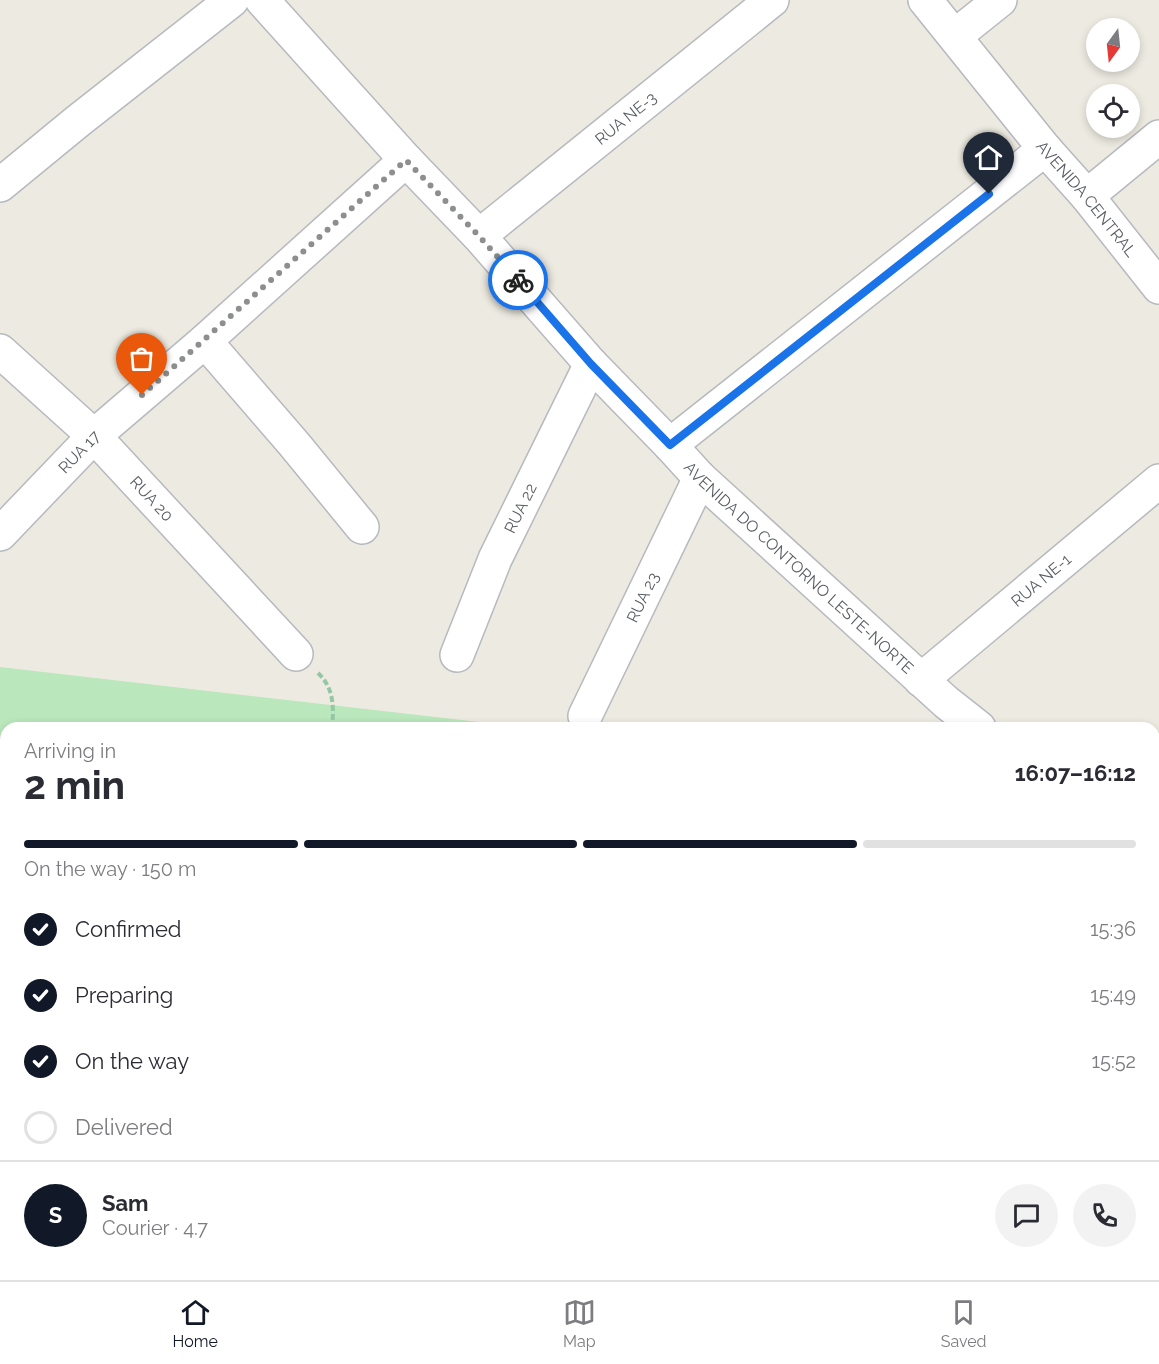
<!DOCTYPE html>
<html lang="en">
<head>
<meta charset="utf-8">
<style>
	:root { --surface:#fff; --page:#f2f2f3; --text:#2b2b33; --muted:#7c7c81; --line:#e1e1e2; --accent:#111827 }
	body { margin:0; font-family:Raleway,sans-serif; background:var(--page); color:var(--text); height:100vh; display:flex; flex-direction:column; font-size:22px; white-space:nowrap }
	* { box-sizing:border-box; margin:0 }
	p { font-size:20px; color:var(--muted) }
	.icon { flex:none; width:33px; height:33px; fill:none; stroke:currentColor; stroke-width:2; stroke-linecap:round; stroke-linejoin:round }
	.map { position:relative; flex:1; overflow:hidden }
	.sheet { position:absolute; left:0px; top:722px; width:1160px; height:560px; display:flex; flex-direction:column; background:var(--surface); border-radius:18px 18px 0 0; box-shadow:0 3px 9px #0003 }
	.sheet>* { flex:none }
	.needle { width:39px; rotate:195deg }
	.fabs { position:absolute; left:1086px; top:18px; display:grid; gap:12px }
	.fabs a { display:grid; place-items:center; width:54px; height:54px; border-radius:50%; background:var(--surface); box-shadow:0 3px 9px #0003; font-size:30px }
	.pin { position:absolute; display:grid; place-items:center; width:51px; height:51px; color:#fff; margin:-62px -26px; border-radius:50% 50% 50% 0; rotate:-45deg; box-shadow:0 0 6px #0007 }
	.pin .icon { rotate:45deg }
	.courier { position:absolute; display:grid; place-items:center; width:60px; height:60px; margin:-30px; border:4px solid #1a73e8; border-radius:50%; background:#fff; color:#222; box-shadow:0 2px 8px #0007 }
	.overview em { font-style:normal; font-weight:700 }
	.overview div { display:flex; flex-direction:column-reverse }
	.overview { display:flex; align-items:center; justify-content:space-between; height:102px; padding:0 24px }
	h1 { font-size:39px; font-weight:700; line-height:45px }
	.bar { display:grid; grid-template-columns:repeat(4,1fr); gap:9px 6px; align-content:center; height:72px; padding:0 24px }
	.bar i { height:8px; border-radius:4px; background:var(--line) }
	.bar .active { background:var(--accent) }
	.bar p { grid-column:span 4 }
	.line { display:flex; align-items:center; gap:15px; padding:0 24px; border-top:2px solid var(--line) }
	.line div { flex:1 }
	.round { display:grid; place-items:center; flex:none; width:63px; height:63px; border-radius:32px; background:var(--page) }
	ol { padding:0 24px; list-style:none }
	li { display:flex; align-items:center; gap:18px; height:66px }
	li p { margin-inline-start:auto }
	li .icon { padding:6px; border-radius:50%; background:var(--accent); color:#fff; stroke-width:4 }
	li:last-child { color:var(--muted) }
	li i { width:33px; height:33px; border:3px solid var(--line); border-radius:50% }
	.tabs { display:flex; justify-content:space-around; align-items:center; height:84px; border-top:2px solid var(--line); background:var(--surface); font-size:16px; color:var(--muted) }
	.tabs a { display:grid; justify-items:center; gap:3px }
	.tabs .active { color:var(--accent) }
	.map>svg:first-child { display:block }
	.green { fill:#bbe7bc }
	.building { fill:#c8c4be; stroke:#d2cdbf; stroke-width:1.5 }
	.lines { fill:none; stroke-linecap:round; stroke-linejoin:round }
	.minor-casing { stroke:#b6b9be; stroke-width:36 }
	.path { stroke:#94c8a4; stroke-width:4; stroke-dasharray:6 3; stroke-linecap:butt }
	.minor { stroke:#fff; stroke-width:33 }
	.tram { stroke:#b3b4b4; stroke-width:1.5 }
	.rail-casing { stroke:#b3b4b4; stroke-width:7 }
	.rail { stroke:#fff; stroke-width:4.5; stroke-dasharray:14; stroke-linecap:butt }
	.done { stroke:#8d8f8f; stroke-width:6; stroke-dasharray:0 10.8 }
	.route { stroke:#1a73e8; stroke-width:8 }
	.labels { text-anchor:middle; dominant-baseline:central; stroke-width:4.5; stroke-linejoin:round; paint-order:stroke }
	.street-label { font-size:16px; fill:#595d63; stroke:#fff }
</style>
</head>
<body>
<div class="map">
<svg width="1159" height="1280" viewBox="0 0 1159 1280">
	<rect width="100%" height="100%" fill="#edebe1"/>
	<!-- green -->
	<path class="green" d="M 0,667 L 522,727 L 6,728 L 6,828 L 0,827 Z
		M 1154,873 L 1159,876 L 1159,1280 L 780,1280 L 776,1275 L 1154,1275 Z"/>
	<!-- building -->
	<path class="building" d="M 154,1275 L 172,1275 L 165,1280 L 158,1280 Z
		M 172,1275 L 206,1275 L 199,1280 L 165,1280 Z
		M 206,1275 L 241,1275 L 234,1280 L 199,1280 Z
		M 241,1275 L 275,1275 L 268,1280 L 234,1280 Z
		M 275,1275 L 295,1275 L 299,1280 L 268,1280 Z"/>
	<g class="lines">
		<defs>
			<g id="minor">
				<path id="s1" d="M 262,0 L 406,160 L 479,236 L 591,364 L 670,445 L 700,478 L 946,702 L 979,728"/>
				<path id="s2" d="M 925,0 L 1045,149 L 1087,196 L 1159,287"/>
				<path d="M 955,36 L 1000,0"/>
				<path d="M 0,185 L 78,121 L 232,0"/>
				<path d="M 1087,196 L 1159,137"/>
				<path id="s3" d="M 479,236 L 772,0"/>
				<path d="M 205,341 L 294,444 L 362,527"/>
				<path id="s4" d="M 0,351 L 94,436 L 296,654"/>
				<path d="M 670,445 L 1045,149"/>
				<path id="s5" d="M 0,534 L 94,436 L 205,341 L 406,160"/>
				<path id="s6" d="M 457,655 L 495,559 L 591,364"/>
				<path id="s7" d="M 921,680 L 1159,481"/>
				<path id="s8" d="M 585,716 L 700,478"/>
				<path d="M 0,840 L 6,841"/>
				<path d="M 1154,843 L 1159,846"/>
				<path d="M 0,1104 L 6,1111"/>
				<path d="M 139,1275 L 143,1280"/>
				<path d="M 452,1275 L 456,1280"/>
				<path d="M 750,1275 L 754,1280"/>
				<path d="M 564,1280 L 570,1275"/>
			</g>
		</defs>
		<!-- minor casing -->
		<use href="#minor" class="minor-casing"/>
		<!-- path -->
		<path class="path" d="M 318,673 C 334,688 334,707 332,728"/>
		<!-- minor -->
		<use href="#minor" class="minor"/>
		<!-- tram -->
		<path class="tram" d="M 0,762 L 6,763
			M 1154,1001 L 1159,1003"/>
		<defs>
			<path id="rail" d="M 0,780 L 6,781
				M 1154,1026 L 1159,1029"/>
		</defs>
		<!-- rail casing -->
		<use href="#rail" class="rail-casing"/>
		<!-- rail -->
		<use href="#rail" class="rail"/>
	</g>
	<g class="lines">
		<!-- done -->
		<path class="done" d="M 142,395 L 406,160 L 479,236 L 518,280"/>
		<!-- route -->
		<path class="route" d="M 518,280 L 591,364 L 670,445 L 989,194"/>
	</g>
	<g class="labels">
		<!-- street labels -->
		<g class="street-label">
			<text stroke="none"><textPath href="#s3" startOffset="188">RUA NE-3</textPath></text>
			<text stroke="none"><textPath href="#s2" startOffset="256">AVENIDA CENTRAL</textPath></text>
			<text stroke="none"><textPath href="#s5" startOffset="114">RUA 17</textPath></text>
			<text stroke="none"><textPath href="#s4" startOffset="212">RUA 20</textPath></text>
			<text stroke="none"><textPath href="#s6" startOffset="160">RUA 22</textPath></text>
			<text stroke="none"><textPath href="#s1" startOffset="782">AVENIDA DO CONTORNO LESTE-NORTE</textPath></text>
			<text stroke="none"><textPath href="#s7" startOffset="156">RUA NE-1</textPath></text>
			<text stroke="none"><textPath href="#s8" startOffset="132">RUA 23</textPath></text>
		</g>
	</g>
</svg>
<div class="fabs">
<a><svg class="needle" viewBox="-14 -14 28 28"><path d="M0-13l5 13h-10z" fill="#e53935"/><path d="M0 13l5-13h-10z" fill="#7c7c81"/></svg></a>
<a><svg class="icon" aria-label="locate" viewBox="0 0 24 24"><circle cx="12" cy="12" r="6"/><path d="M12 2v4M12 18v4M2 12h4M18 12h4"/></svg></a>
</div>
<div class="pin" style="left:142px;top:395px;background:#ea580c"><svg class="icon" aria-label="bag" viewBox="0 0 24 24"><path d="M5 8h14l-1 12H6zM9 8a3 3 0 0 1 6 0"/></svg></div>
<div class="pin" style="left:989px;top:194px;background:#1f2937"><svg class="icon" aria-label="home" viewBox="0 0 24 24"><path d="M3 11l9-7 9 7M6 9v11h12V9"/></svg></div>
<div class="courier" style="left:518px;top:280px"><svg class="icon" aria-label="bike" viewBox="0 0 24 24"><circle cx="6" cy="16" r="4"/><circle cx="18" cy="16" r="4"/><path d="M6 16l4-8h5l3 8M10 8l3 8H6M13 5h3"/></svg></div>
<section class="sheet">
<div class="overview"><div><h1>2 min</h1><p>Arriving in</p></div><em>16:07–16:12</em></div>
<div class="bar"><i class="active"></i><i class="active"></i><i class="active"></i><i></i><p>On the way · 150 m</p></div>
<ol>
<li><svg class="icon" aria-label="check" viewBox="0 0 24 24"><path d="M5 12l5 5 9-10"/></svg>Confirmed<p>15:36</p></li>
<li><svg class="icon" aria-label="check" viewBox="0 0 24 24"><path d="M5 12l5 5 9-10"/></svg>Preparing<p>15:49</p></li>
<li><svg class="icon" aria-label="check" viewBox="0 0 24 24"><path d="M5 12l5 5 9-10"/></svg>On the way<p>15:52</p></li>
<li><i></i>Delivered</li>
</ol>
<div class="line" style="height:108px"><b class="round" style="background:var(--accent);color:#fff">S</b><div><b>Sam</b><p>Courier · 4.7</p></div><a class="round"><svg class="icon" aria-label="chat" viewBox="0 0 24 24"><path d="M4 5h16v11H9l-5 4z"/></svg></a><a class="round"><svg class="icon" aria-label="phone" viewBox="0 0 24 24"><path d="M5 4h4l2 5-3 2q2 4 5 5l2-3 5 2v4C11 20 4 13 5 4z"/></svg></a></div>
</section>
</div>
<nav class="tabs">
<a class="active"><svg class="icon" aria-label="home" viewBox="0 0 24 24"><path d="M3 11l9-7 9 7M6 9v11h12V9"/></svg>Home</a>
<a><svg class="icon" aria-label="map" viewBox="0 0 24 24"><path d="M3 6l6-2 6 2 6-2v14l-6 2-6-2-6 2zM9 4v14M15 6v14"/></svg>Map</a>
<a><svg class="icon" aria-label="saved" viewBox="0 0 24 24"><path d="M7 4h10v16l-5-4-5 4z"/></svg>Saved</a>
</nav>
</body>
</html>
